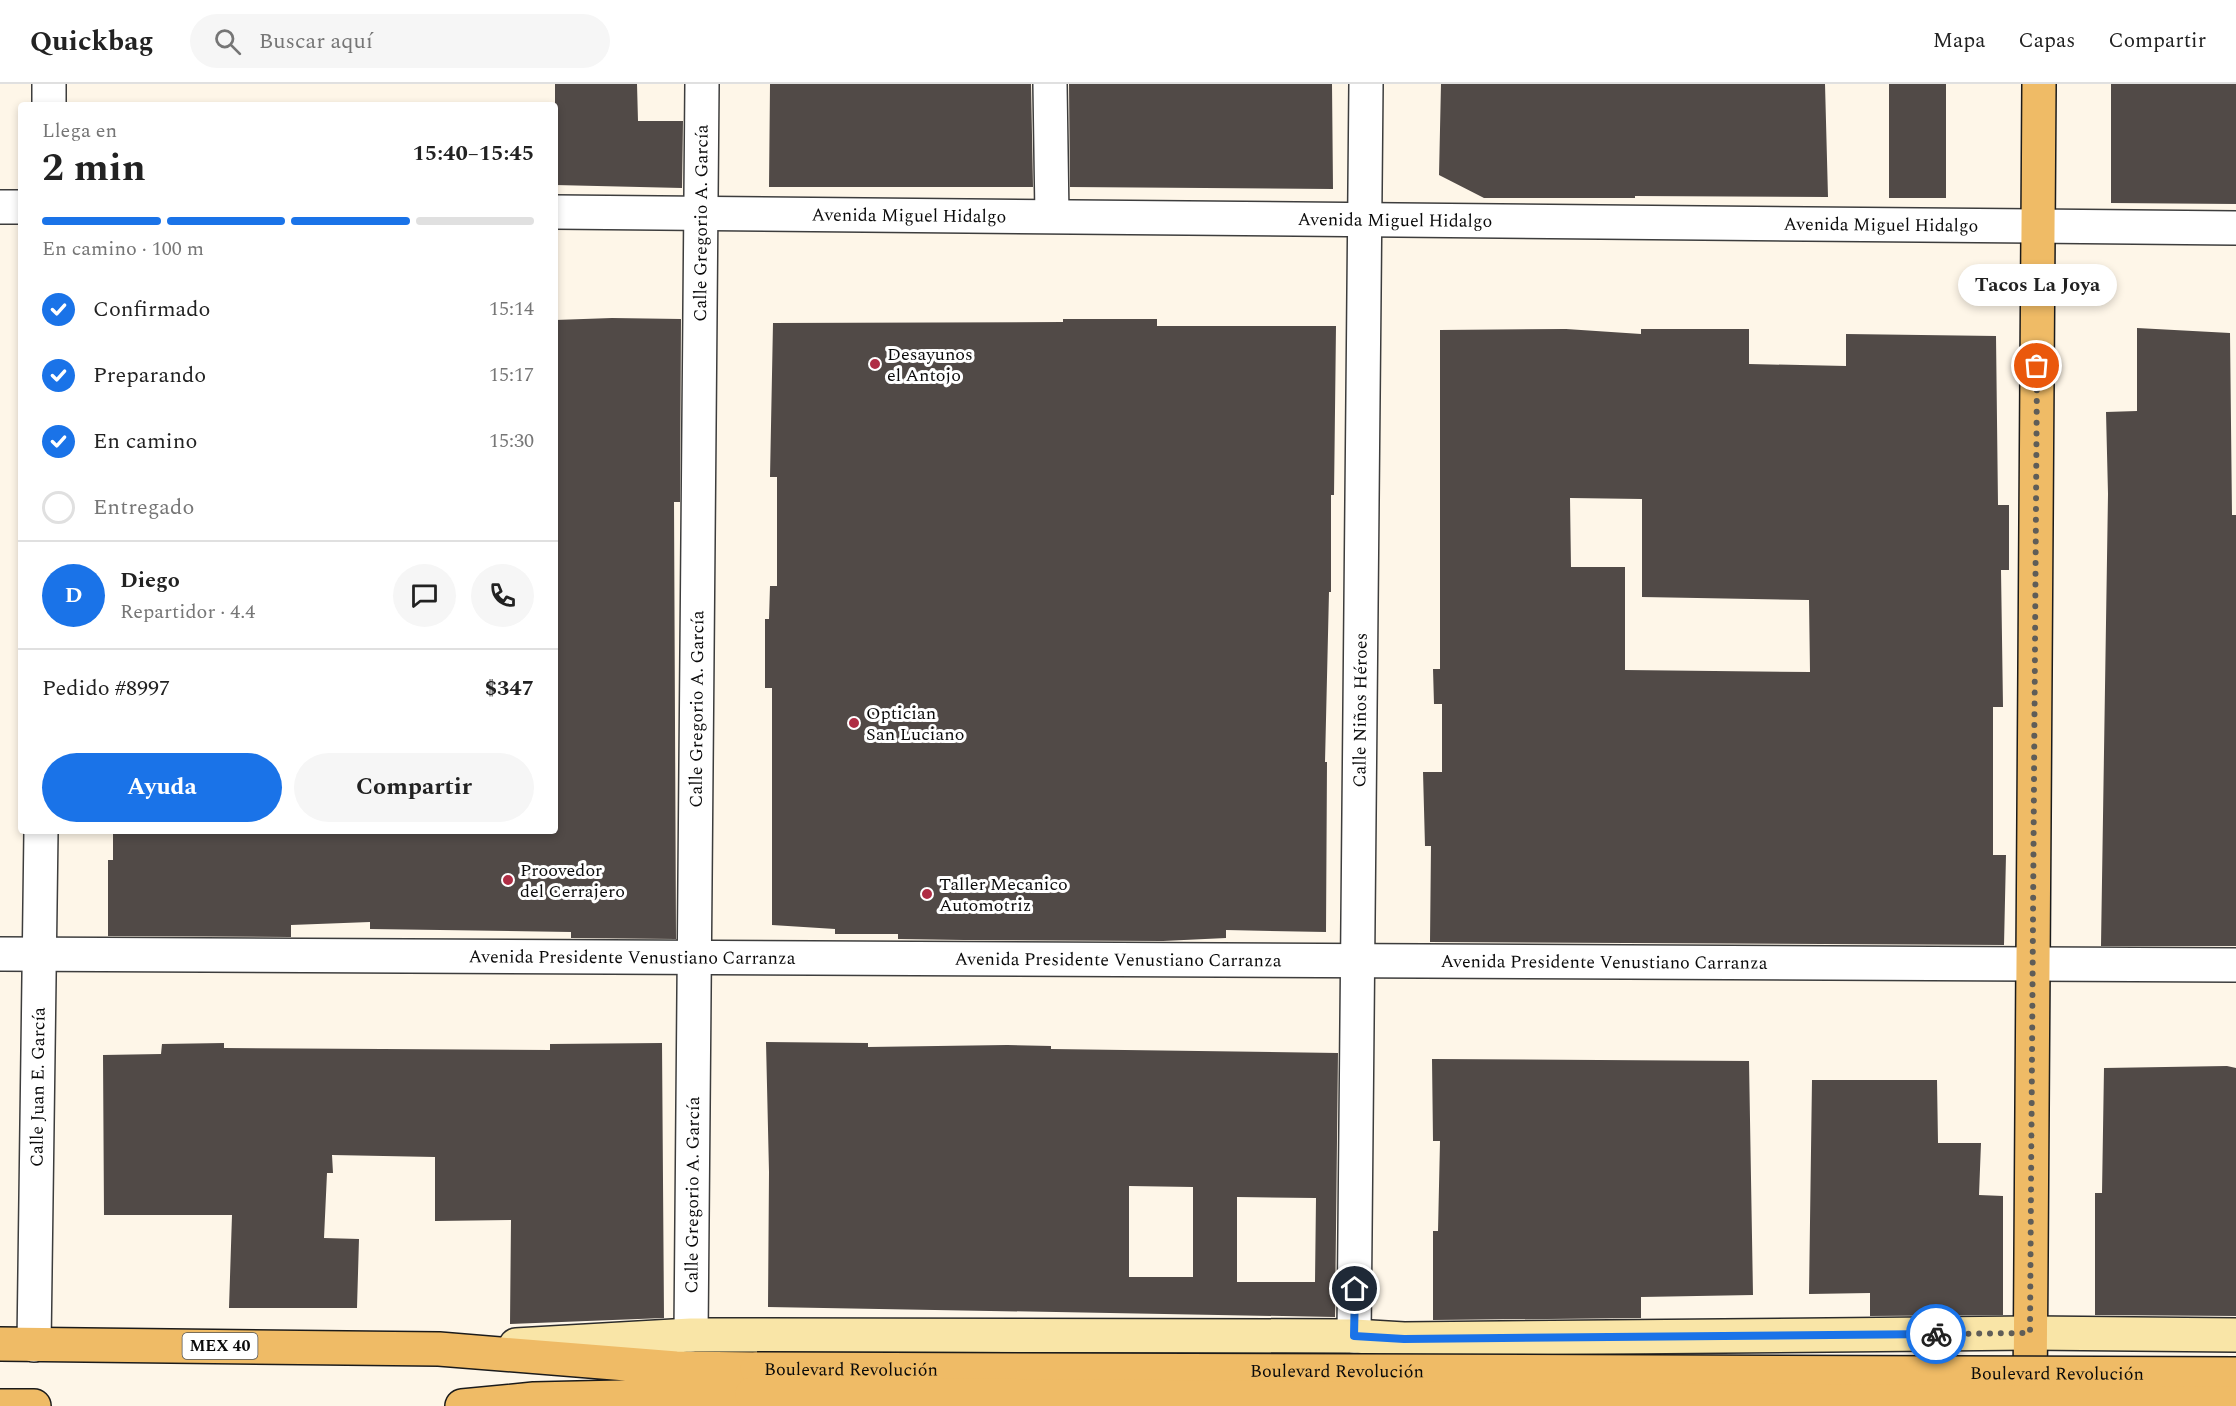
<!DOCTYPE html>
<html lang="es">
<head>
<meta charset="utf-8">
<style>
	:root { --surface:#fff; --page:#f6f6f6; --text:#222; --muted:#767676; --line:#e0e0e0; --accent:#1a73e8 }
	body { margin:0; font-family:Spectral,serif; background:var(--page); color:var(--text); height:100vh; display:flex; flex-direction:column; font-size:22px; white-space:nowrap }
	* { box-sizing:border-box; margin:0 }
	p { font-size:20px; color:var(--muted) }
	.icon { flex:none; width:33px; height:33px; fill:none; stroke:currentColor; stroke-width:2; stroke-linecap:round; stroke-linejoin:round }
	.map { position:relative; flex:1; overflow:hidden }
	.panel { position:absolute; left:18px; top:18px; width:540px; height:732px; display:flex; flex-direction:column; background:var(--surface); border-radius:6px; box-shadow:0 3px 9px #0003 }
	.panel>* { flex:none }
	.pin { position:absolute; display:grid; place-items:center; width:51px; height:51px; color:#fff; margin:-26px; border:3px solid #fff; border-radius:50%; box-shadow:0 2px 6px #0007 }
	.courier { position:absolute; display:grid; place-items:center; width:60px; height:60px; margin:-30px; border:4px solid #1a73e8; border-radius:50%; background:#fff; color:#222; box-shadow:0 2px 8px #0007 }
	.bubble { position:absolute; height:42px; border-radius:21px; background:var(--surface); box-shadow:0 3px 9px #0003; font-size:20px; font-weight:700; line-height:42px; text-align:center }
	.summary em { font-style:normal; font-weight:700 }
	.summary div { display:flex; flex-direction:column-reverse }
	.summary { display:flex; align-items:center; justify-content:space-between; height:102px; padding:0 24px }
	h1 { font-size:39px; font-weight:700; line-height:45px }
	.bar { display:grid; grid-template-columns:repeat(4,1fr); gap:9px 6px; align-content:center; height:72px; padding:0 24px }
	.bar i { height:8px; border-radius:4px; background:var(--line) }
	.bar .current { background:var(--accent) }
	.bar p { grid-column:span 4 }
	.line { display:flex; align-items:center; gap:15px; padding:0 24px; border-top:2px solid var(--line) }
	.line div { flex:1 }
	.round { display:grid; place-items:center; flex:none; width:63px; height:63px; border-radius:32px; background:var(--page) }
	ol { padding:0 24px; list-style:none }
	li { display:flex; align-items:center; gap:18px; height:66px }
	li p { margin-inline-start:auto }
	li .icon { padding:6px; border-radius:50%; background:var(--accent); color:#fff; stroke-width:4 }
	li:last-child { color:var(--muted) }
	li i { width:33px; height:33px; border:3px solid var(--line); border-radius:50% }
	.primary-button { display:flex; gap:12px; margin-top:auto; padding:12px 24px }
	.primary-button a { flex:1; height:69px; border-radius:36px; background:var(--accent); color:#fff; font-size:24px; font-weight:700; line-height:69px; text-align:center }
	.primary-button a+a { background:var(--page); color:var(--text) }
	header { display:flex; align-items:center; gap:36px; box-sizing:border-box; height:84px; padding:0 30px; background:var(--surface); border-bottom:2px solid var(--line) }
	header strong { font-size:28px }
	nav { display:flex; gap:33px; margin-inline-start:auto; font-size:21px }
	.search { width:420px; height:54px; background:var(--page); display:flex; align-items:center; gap:15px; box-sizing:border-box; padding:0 21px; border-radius:33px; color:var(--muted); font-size:22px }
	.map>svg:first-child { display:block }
	.building { fill:#514a47; fill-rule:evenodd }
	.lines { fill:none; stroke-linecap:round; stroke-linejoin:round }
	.pedestrian-casing { stroke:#3d3d3d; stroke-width:36 }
	.minor-casing { stroke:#3d3d3d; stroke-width:36 }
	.secondary-casing { stroke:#2c2c2c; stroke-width:36 }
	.primary-casing { stroke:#1b1b1b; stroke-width:36 }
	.pedestrian { stroke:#fff; stroke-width:33 }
	.minor { stroke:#fff; stroke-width:33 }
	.secondary { stroke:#f9e5a7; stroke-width:33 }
	.primary { stroke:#efbb66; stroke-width:33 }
	.primary-bridge-casing { stroke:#1b1b1b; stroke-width:36; stroke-linecap:butt }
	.primary-bridge { stroke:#efbb66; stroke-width:33 }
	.done { stroke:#5f5d58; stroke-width:6; stroke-dasharray:0 10.8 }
	.route { stroke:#1a73e8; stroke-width:8 }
	.poi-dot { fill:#af2d44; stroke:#fff; stroke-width:2 }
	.labels { text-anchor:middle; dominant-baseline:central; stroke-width:6; stroke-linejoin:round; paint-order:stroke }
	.shield { fill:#fff; stroke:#545454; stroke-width:1.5 }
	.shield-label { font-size:16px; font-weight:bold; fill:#0a0a0a }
	.street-label { font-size:18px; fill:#0a0a0a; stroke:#fff }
	.poi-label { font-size:18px; fill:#0a0a0a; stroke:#fff; text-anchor:start }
</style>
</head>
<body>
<header>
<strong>Quickbag</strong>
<div class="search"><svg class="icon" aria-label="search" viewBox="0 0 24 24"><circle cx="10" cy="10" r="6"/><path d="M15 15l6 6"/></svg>Buscar aquí</div>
<nav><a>Mapa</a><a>Capas</a><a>Compartir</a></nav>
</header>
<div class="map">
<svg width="2236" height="1322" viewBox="0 0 2236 1322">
	<rect width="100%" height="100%" fill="#fef6e8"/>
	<!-- building -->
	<path class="building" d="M 555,0 L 637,0 L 638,37 L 683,37 L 682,104 L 555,101 Z
		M 770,0 L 1031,0 L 1033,103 L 769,103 Z
		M 1069,0 L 1332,0 L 1333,105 L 1070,103 Z
		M 1441,0 L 1825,0 L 1828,113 L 1635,112 L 1635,114 L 1484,114 L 1439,91 Z
		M 1889,0 L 1946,0 L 1946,114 L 1889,114 Z
		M 2111,0 L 2236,0 L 2236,120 L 2111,119 Z
		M 612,234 L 681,235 L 680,418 L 674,418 L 676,855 L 571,854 L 571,848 L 370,845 L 370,838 L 291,841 L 291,853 L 108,852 L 108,776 L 113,776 L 113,747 L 555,747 L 555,236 Z
		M 1063,235 L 1157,235 L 1157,242 L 1336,242 L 1334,411 L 1331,411 L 1331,508 L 1329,508 L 1325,678 L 1327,678 L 1326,848 L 1226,846 L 1226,854 L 1163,857 L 964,856 L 898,855 L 898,850 L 835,850 L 835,845 L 772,841 L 772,604 L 765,604 L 765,535 L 769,535 L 770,502 L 777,502 L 777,393 L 770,393 L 773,239 L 1063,238 Z
		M 2137,244 L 2230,249 L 2232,431 L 2236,431 L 2236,862 L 2101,862 L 2108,410 L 2106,328 L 2137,327 Z
		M 1566,245 L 1641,250 L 1641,245 L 1749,245 L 1749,280 L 1846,282 L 1846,250 L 1996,252 L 1998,421 L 2009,421 L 2009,486 L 2001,486 L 2003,623 L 1993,623 L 1993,771 L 2006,771 L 2004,861 L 1430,858 L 1431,762 L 1425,762 L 1423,688 L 1442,688 L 1442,620 L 1434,620 L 1433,585 L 1440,585 L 1440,246 ZM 1570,414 L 1642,415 L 1642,513 L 1809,516 L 1810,588 L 1625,586 L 1625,483 L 1571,483 Z
		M 766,958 L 868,959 L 868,963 L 1007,961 L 1051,962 L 1051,965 L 1338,969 L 1335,1233 L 768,1223 L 769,1088 ZM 1129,1102 L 1193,1103 L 1193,1193 L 1129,1193 ZM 1237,1113 L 1316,1114 L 1315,1198 L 1237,1198 Z
		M 224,959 L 224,964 L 550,966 L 550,960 L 662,959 L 664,1234 L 510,1240 L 511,1136 L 435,1137 L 435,1073 L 332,1071 L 333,1089 L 327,1089 L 324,1154 L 359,1155 L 357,1224 L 229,1224 L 232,1131 L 104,1131 L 103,971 L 161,970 L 162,960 Z
		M 1432,975 L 1749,977 L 1753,1211 L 1641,1213 L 1641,1234 L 1433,1236 L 1433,1147 L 1438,1147 L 1440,1057 L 1433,1057 Z
		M 2227,982 L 2236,984 L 2236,1232 L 2095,1231 L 2095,1109 L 2102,1109 L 2104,984 Z
		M 1812,996 L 1937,996 L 1938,1059 L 1981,1059 L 1979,1111 L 2003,1112 L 2003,1231 L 1870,1232 L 1870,1209 L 1809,1210 Z"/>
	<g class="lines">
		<defs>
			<path id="pedestrian" d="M 1050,0 L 1052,132"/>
			<g id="minor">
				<path d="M 49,21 L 49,0"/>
				<path d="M 0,123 L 21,123"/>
				<path id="s1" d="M 555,128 L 2236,144"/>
				<path id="s2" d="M 0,870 L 2236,881"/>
				<path id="s3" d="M 691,1251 L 702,0"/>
				<path id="s4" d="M 1354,1252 L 1366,0"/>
				<path id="s5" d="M 34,1261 L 41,747"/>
			</g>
			<path id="secondary" d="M 516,1261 L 691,1251 L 1354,1252 L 1404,1255 L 2030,1249 L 2236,1251"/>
			<path id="primary" d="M 0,1260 L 439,1265 L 676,1284 L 757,1285
				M 2030,1318 L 2039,0
				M 0,1322 L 34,1322
				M 462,1322 L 534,1315 L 752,1310"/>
		</defs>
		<!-- pedestrian casing -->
		<use href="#pedestrian" class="pedestrian-casing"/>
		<!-- minor casing -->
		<use href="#minor" class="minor-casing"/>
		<!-- secondary casing -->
		<use href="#secondary" class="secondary-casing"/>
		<!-- primary casing -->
		<use href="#primary" class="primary-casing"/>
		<!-- pedestrian -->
		<use href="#pedestrian" class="pedestrian"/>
		<!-- minor -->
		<use href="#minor" class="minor"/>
		<!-- secondary -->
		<use href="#secondary" class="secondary"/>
		<!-- primary -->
		<use href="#primary" class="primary"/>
		<defs>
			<g id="primary-bridge">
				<path id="s6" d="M 757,1285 L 2236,1290"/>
				<path d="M 752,1310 L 2236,1319"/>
			</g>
		</defs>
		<!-- primary-bridge casing -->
		<use href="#primary-bridge" class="primary-bridge-casing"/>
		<!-- primary-bridge -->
		<use href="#primary-bridge" class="primary-bridge"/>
	</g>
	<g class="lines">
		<!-- done -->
		<path class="done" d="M 1936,1250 L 2030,1249 L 2037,282"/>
		<!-- route -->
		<path class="route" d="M 1355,1205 L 1354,1252 L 1404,1255 L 1936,1250"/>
	</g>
	<!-- markers -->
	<g class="poi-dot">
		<circle cx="875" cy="280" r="6"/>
		<circle cx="854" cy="639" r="6"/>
		<circle cx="508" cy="796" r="6"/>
		<circle cx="927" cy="810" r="6"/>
	</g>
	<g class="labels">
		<!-- shield labels -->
		<rect class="shield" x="182.5" y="1249" width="75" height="26" rx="4.5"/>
		<g class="shield-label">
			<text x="220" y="1262">MEX 40</text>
		</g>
		<!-- street labels -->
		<g class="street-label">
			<text stroke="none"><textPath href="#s1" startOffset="354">Avenida Miguel Hidalgo</textPath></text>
			<text stroke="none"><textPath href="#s1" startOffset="840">Avenida Miguel Hidalgo</textPath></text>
			<text stroke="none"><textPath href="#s1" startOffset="1326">Avenida Miguel Hidalgo</textPath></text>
			<text stroke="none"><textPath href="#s3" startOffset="1112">Calle Gregorio A. García</textPath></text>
			<text stroke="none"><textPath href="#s3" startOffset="626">Calle Gregorio A. García</textPath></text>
			<text stroke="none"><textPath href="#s4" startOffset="626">Calle Niños Héroes</textPath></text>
			<text stroke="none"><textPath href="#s2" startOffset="632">Avenida Presidente Venustiano Carranza</textPath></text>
			<text stroke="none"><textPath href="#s2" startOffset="1118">Avenida Presidente Venustiano Carranza</textPath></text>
			<text stroke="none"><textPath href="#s2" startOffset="1604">Avenida Presidente Venustiano Carranza</textPath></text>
			<text stroke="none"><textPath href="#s5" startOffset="258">Calle Juan E. García</textPath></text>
			<text stroke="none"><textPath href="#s3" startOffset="140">Calle Gregorio A. García</textPath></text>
			<text stroke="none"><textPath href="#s6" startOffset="94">Boulevard Revolución</textPath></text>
			<text stroke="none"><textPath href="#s6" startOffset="580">Boulevard Revolución</textPath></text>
			<text stroke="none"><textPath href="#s6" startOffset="1300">Boulevard Revolución</textPath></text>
		</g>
		<!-- poi labels -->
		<g class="poi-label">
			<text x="887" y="270">Desayunos<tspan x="887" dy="21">el Antojo</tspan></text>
			<text x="866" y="629">Optician<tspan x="866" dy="21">San Luciano</tspan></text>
			<text x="520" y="786">Proovedor<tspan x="520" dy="21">del Cerrajero</tspan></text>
			<text x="939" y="800">Taller Mecanico<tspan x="939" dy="21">Automotriz</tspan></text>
		</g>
	</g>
</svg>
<div class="pin" style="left:2037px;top:282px;background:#ea580c"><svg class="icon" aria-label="bag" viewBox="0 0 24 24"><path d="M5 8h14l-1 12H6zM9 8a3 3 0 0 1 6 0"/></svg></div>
<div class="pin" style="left:1355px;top:1205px;background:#1f2937"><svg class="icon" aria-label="home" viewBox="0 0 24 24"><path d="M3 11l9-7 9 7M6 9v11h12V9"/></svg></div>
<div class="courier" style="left:1936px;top:1250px"><svg class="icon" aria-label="bike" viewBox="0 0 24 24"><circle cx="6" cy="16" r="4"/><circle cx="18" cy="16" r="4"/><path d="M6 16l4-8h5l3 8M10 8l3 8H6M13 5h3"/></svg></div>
<div class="bubble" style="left:1958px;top:180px;width:159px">Tacos La Joya</div>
<section class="panel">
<div class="summary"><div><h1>2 min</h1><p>Llega en</p></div><em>15:40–15:45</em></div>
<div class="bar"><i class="current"></i><i class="current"></i><i class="current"></i><i></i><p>En camino · 100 m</p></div>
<ol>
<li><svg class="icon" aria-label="check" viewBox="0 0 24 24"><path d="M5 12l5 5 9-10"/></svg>Confirmado<p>15:14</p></li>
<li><svg class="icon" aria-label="check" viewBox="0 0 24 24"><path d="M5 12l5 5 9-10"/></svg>Preparando<p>15:17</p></li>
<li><svg class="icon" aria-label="check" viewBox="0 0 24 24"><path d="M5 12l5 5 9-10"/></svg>En camino<p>15:30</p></li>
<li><i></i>Entregado</li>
</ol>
<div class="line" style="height:108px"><b class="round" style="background:var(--accent);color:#fff">D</b><div><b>Diego</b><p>Repartidor · 4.4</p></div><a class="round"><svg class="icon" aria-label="chat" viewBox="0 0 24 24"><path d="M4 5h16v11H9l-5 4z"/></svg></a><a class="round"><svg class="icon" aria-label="phone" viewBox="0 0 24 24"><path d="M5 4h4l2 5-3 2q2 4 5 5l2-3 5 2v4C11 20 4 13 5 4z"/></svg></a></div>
<div class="line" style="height:78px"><div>Pedido #8997</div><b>$347</b></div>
<div class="primary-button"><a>Ayuda</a><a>Compartir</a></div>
</section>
</div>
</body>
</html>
